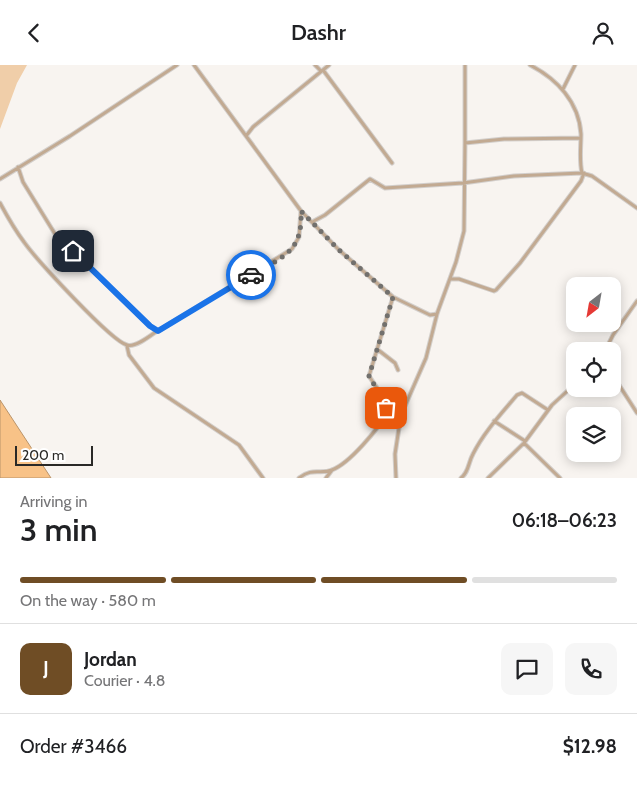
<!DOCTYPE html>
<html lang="en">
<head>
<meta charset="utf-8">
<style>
	:root { --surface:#fff; --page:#f6f6f6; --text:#202124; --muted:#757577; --line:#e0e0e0; --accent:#6f4d25 }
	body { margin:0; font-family:Cabin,sans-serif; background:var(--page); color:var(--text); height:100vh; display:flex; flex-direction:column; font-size:19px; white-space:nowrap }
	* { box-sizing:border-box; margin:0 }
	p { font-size:16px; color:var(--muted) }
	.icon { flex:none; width:28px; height:28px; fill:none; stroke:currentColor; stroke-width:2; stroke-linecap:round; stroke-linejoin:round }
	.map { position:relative; height:413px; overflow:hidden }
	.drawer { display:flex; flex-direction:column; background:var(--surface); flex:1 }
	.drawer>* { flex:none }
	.needle { width:32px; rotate:211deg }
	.controls { position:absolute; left:566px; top:212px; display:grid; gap:10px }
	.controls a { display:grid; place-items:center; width:55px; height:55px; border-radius:10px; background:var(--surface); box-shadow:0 2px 12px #0003; font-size:25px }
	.scale { position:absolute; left:15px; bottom:12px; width:78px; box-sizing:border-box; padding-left:5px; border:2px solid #2a2927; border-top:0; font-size:14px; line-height:18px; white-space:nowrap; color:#2a2927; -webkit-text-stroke:4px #fff; paint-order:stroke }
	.pin { position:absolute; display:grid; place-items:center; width:42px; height:42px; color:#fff; margin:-21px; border-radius:10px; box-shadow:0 2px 8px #0006 }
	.courier { position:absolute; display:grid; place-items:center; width:50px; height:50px; margin:-25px; border:4px solid #1a73e8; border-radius:50%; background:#fff; color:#222; box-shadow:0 1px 6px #0007 }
	.summary em { font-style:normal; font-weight:600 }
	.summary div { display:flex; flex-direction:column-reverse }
	.summary { display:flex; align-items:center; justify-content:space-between; height:85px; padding:0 20px }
	h1 { font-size:32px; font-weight:600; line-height:38px }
	.bar { display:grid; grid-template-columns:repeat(4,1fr); gap:8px 5px; align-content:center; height:60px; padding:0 20px }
	.bar i { height:6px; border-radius:4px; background:var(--line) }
	.bar .active { background:var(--accent) }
	.bar p { grid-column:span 4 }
	.line { display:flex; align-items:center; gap:12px; padding:0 20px; border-top:1px solid var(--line) }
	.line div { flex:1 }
	.round { display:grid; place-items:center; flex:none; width:52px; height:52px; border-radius:10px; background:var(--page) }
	header { display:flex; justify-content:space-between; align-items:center; height:65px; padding:0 20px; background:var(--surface); font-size:22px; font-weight:600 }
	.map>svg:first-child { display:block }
	.green { fill:#f0cea9 }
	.water { fill:#f8c287; stroke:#ba946a }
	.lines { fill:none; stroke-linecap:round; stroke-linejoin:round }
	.minor-casing { stroke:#d3cfcc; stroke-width:5 }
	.minor { stroke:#c2aa92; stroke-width:3 }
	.done { stroke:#72706d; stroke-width:5; stroke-dasharray:0 9 }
	.route { stroke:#1a73e8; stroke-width:6 }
</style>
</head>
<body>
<header><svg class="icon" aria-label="back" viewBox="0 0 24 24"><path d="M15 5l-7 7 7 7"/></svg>Dashr<svg class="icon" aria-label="person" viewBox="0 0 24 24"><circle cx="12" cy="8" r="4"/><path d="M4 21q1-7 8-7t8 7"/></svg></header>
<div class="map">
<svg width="637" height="413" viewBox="0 0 637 413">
	<rect width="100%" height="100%" fill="#f8f4f0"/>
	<!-- green -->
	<path class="green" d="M 0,0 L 27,0 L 17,18 L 0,64 Z"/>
	<!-- water -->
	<path class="water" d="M 0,335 L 51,413 L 0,413 Z"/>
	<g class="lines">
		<defs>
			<path id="minor" d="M 194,0 L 301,146 L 339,185 L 393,232 L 430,250 L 437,249 L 438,246 L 456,197 L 464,166 L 465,78 L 504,74 L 581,73
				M 315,0 L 321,6
				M 530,0 C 557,14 579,37 581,69 C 581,82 579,95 582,108 L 592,111 L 637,143
				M 323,5 L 392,98
				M 563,24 L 575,0
				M 246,71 L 253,62 L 329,0
				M 465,78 L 465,0
				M 18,102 L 23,117 L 55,169 L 150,261 L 158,266 L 292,184 L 299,172 L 301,146
				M 0,114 L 70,71 L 177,0
				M 0,138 C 7,151 15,165 24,177 C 36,194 111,276 127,280 C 135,283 150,271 157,266
				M 314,156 L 325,150 L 370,114 L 385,123 L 463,118 L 514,111 L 582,108
				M 450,214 L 459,214 L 494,226 L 496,225 L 520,198 L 581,116 L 584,108
				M 127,281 L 129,290 L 154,323 L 239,380 L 263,413
				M 377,284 L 395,298 L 398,305
				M 605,286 L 613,270 L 637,236
				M 612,309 L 637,348
				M 494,356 L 525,376
				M 524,378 L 560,413
				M 299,413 C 313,402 320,410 332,405 C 350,398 378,364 387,348 L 388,345 L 379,336 L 377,323 L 369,311 L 393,232
				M 326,413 L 332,405
				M 396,413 L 395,389 L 401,350 L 426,293 L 437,249
				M 461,413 C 469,407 468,398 473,389 C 484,367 501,349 517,330 L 522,328 L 548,345
				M 488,413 L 524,378 L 552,340 L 575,319"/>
		</defs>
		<!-- minor casing -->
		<use href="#minor" class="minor-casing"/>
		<!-- minor -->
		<use href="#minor" class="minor"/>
	</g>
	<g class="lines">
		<!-- done -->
		<path class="done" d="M 251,210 C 283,192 303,187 301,146 L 339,185 L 393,232 L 369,311 L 376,323 L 379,336 L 386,343"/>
		<!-- route -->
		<path class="route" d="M 73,186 L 150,261 L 158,266 L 251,210"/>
	</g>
</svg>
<div class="controls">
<a><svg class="needle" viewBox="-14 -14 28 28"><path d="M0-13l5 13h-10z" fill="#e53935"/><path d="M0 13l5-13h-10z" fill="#757577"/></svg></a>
<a><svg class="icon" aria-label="locate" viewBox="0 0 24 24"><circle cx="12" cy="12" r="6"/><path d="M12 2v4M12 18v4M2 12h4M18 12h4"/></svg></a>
<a><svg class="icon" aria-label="layers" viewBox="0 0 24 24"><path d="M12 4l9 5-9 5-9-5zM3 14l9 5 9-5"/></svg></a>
</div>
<div class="scale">200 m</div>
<div class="pin" style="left:386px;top:343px;background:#ea580c"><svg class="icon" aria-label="bag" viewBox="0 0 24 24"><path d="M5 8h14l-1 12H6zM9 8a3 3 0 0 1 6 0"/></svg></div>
<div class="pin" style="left:73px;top:186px;background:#1f2937"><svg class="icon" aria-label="home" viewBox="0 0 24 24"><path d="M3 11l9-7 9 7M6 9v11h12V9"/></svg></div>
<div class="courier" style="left:251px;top:210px"><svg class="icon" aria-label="car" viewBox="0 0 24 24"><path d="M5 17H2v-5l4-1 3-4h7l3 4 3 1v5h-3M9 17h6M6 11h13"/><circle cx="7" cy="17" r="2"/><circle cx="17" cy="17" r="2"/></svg></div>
</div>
<section class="drawer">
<div class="summary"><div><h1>3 min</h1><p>Arriving in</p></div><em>06:18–06:23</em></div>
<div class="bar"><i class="active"></i><i class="active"></i><i class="active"></i><i></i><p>On the way · 580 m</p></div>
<div class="line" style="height:90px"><b class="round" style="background:var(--accent);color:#fff">J</b><div><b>Jordan</b><p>Courier · 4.8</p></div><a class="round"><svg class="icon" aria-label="chat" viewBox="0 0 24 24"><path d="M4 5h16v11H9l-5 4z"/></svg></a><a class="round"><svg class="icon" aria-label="phone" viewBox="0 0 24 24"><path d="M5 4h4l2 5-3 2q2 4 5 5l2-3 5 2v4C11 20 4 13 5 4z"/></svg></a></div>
<div class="line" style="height:65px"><div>Order #3466</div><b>$12.98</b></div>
</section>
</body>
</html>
